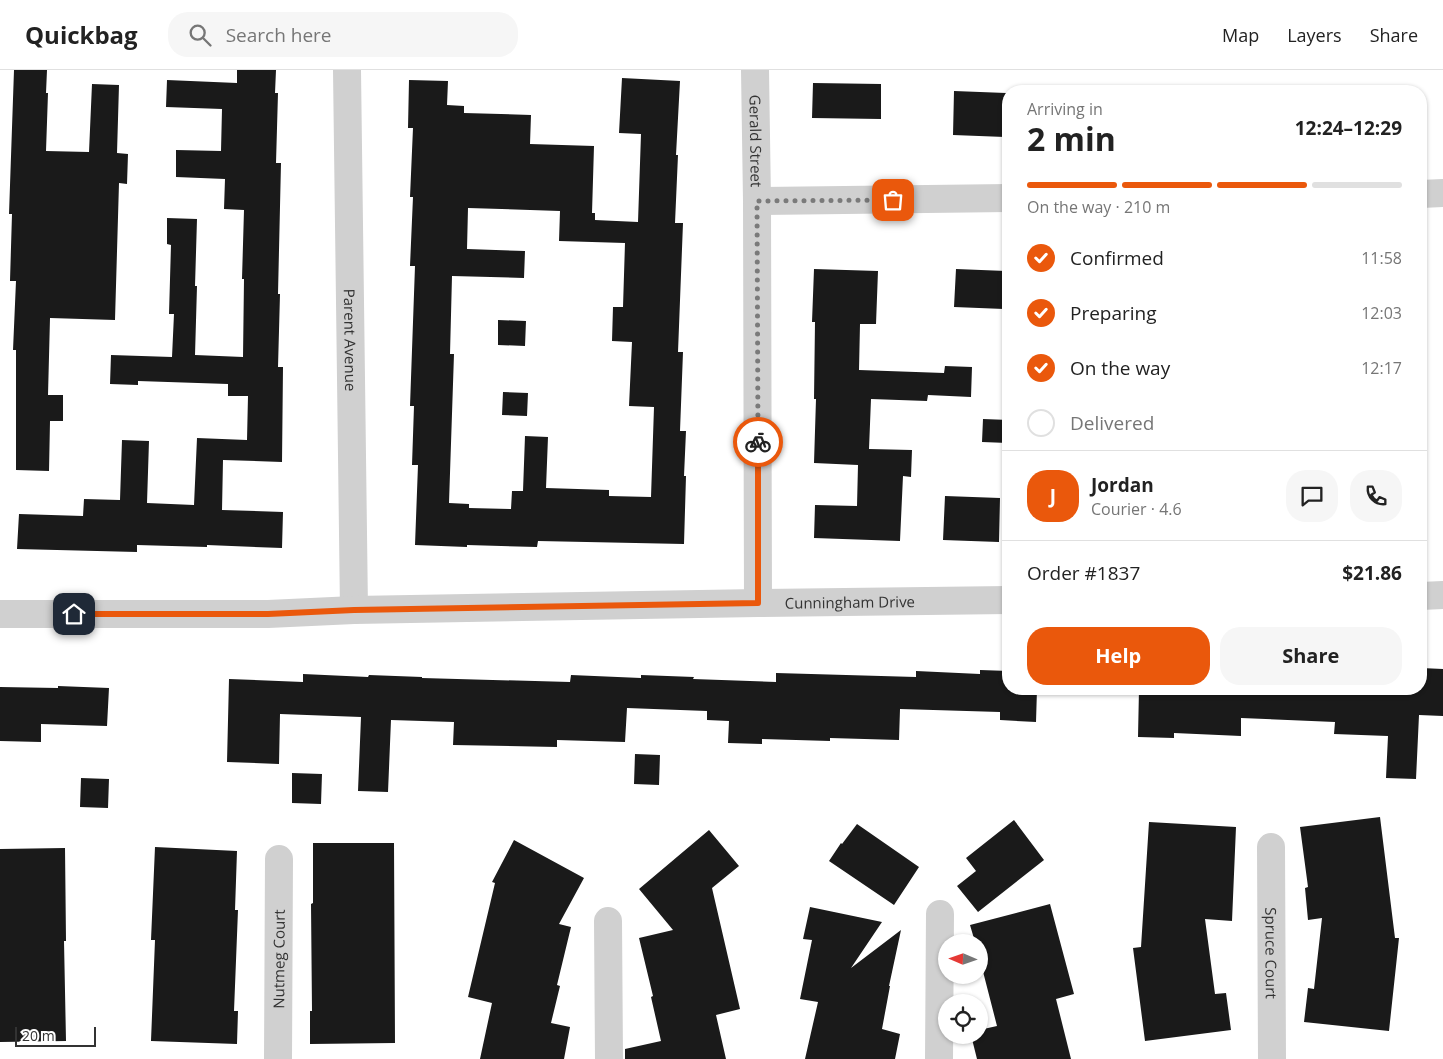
<!DOCTYPE html>
<html lang="en">
<head>
<meta charset="utf-8">
<style>
	:root { --surface:#fff; --page:#f6f6f6; --text:#222; --muted:#767676; --line:#e0e0e0; --accent:#ea580c }
	body { margin:0; font-family:"Open Sans",sans-serif; background:var(--page); color:var(--text); height:100vh; display:flex; flex-direction:column; font-size:19px; white-space:nowrap }
	* { box-sizing:border-box; margin:0 }
	p { font-size:16px; color:var(--muted) }
	.icon { flex:none; width:28px; height:28px; fill:none; stroke:currentColor; stroke-width:2; stroke-linecap:round; stroke-linejoin:round }
	.map { position:relative; flex:1; overflow:hidden }
	.details { position:absolute; left:1002px; top:15px; width:425px; height:610px; display:flex; flex-direction:column; background:var(--surface); border-radius:20px; box-shadow:0 1px 4px #0004 }
	.details>* { flex:none }
	.needle { width:32px; rotate:272deg }
	.tools { position:absolute; left:938px; top:864px; display:grid; gap:10px }
	.tools a { display:grid; place-items:center; width:50px; height:50px; border-radius:50%; background:var(--surface); box-shadow:0 1px 4px #0004; font-size:25px }
	.scale { position:absolute; left:15px; bottom:12px; width:81px; box-sizing:border-box; padding-left:5px; border:2px solid #333; border-top:0; font-size:14px; line-height:18px; white-space:nowrap; color:#333; -webkit-text-stroke:4px #fff; paint-order:stroke }
	.pin { position:absolute; display:grid; place-items:center; width:42px; height:42px; color:#fff; margin:-21px; border-radius:10px; box-shadow:0 2px 8px #0006 }
	.courier { position:absolute; display:grid; place-items:center; width:50px; height:50px; margin:-25px; border:4px solid #ea580c; border-radius:50%; background:#fff; color:#222; box-shadow:0 1px 6px #0007 }
	.headline em { font-style:normal; font-weight:700 }
	.headline div { display:flex; flex-direction:column-reverse }
	.headline { display:flex; align-items:center; justify-content:space-between; height:85px; padding:0 25px }
	h1 { font-size:32px; font-weight:700; line-height:38px }
	.bar { display:grid; grid-template-columns:repeat(4,1fr); gap:8px 5px; align-content:center; height:60px; padding:0 25px }
	.bar i { height:6px; border-radius:4px; background:var(--line) }
	.bar .selected { background:var(--accent) }
	.bar p { grid-column:span 4 }
	.line { display:flex; align-items:center; gap:12px; padding:0 25px; border-top:1px solid var(--line) }
	.line div { flex:1 }
	.round { display:grid; place-items:center; flex:none; width:52px; height:52px; border-radius:20px; background:var(--page) }
	ol { padding:0 25px; list-style:none }
	li { display:flex; align-items:center; gap:15px; height:55px }
	li p { margin-inline-start:auto }
	li .icon { padding:5px; border-radius:50%; background:var(--accent); color:#fff; stroke-width:4 }
	li:last-child { color:var(--muted) }
	li i { width:28px; height:28px; border:2px solid var(--line); border-radius:50% }
	.cta { display:flex; gap:10px; margin-top:auto; padding:10px 25px }
	.cta a { flex:1; height:58px; border-radius:20px; background:var(--accent); color:#fff; font-size:20px; font-weight:700; line-height:58px; text-align:center }
	.cta a+a { background:var(--page); color:var(--text) }
	header { display:flex; align-items:center; gap:30px; box-sizing:border-box; height:70px; padding:0 25px; background:var(--surface); border-bottom:1px solid var(--line) }
	header strong { font-size:24px }
	nav { display:flex; gap:28px; margin-inline-start:auto; font-size:18px }
	.search { width:350px; height:45px; background:var(--page); display:flex; align-items:center; gap:12px; box-sizing:border-box; padding:0 18px; border-radius:20px; color:var(--muted); font-size:19px }
	.map>svg:first-child { display:block }
	.building { fill:#1a1a1a; fill-rule:evenodd }
	.lines { fill:none; stroke-linecap:round; stroke-linejoin:round }
	.street { stroke:#d0d0d0; stroke-width:28 }
	.done { stroke:#7a7a7a; stroke-width:5; stroke-dasharray:0 9 }
	.route { stroke:#ea580c; stroke-width:6 }
	.labels { text-anchor:middle; dominant-baseline:central; stroke-width:5; stroke-linejoin:round; paint-order:stroke }
	.street-label { font-size:15px; fill:#333; stroke:#fff }
</style>
</head>
<body>
<header>
<strong>Quickbag</strong>
<div class="search"><svg class="icon" aria-label="search" viewBox="0 0 24 24"><circle cx="10" cy="10" r="6"/><path d="M15 15l6 6"/></svg>Search here</div>
<nav><a>Map</a><a>Layers</a><a>Share</a></nav>
</header>
<div class="map">
<svg width="1443" height="989" viewBox="0 0 1443 989">
	<rect width="100%" height="100%" fill="#fff"/>
	<!-- building -->
	<path class="building" d="M 14,0 L 47,0 L 46,23 L 48,23 L 46,81 L 89,82 L 92,14 L 119,15 L 117,83 L 128,84 L 127,114 L 119,113 L 115,250 L 50,248 L 48,325 L 63,325 L 63,351 L 50,351 L 49,401 L 16,400 L 16,280 L 13,280 L 16,211 L 10,211 L 12,144 L 9,144 Z
		M 237,0 L 276,0 L 275,23 L 278,23 L 276,93 L 281,93 L 278,224 L 280,224 L 278,297 L 283,297 L 282,392 L 223,390 L 222,440 L 283,442 L 282,478 L 207,475 L 207,477 L 137,475 L 137,482 L 17,479 L 19,444 L 83,446 L 84,429 L 120,430 L 122,370 L 149,371 L 147,433 L 194,435 L 197,368 L 247,370 L 248,326 L 228,326 L 228,314 L 138,311 L 138,315 L 110,314 L 111,285 L 172,287 L 174,244 L 169,244 L 171,175 L 167,174 L 167,148 L 197,149 L 195,216 L 197,216 L 195,285 L 243,287 L 244,209 L 242,209 L 244,140 L 224,139 L 225,109 L 176,107 L 176,80 L 221,81 L 222,39 L 166,37 L 167,10 L 237,13 Z
		M 622,8 L 680,11 L 676,85 L 678,85 L 675,153 L 683,153 L 678,282 L 683,282 L 680,361 L 686,361 L 684,406 L 686,406 L 684,474 L 538,471 L 537,477 L 467,475 L 467,477 L 415,475 L 418,395 L 412,395 L 414,336 L 410,336 L 415,196 L 410,196 L 413,127 L 410,127 L 413,58 L 408,58 L 409,10 L 448,11 L 447,35 L 464,36 L 464,43 L 531,45 L 530,74 L 594,76 L 592,143 L 595,143 L 595,150 L 638,152 L 641,64 L 619,63 ZM 468,138 L 560,141 L 559,171 L 625,173 L 623,237 L 613,237 L 612,271 L 632,272 L 629,336 L 654,337 L 651,427 L 609,426 L 609,420 L 546,418 L 548,367 L 525,366 L 523,421 L 512,421 L 511,439 L 469,438 L 469,434 L 449,433 L 454,284 L 450,284 L 452,206 L 524,208 L 525,181 L 467,179 Z
		M 813,13 L 881,14 L 881,49 L 812,48 Z
		M 954,21 L 1006,23 L 1005,67 L 953,65 Z
		M 814,199 L 878,201 L 876,254 L 860,254 L 859,300 L 944,303 L 945,296 L 972,297 L 971,327 L 928,325 L 927,331 L 871,329 L 869,379 L 912,380 L 911,407 L 903,406 L 900,471 L 814,468 L 815,435 L 857,436 L 858,395 L 814,393 L 816,329 L 814,329 L 815,252 L 812,252 Z
		M 956,199 L 1006,201 L 1004,239 L 954,237 Z
		M 498,250 L 526,251 L 525,276 L 498,275 Z
		M 503,322 L 528,323 L 527,346 L 502,345 Z
		M 983,349 L 1009,350 L 1008,373 L 982,372 Z
		M 945,426 L 1000,428 L 999,472 L 943,470 Z
		M 1421,598 L 1443,599 L 1443,646 L 1419,645 L 1416,709 L 1386,708 L 1388,666 L 1334,664 L 1335,652 L 1241,648 L 1241,666 L 1174,663 L 1174,668 L 1138,667 L 1139,619 L 1421,619 Z
		M 980,600 L 1009,601 L 1009,619 L 1037,619 L 1036,652 L 1000,650 L 1000,642 L 900,639 L 899,670 L 830,668 L 830,671 L 762,669 L 762,674 L 728,673 L 729,651 L 707,650 L 707,641 L 627,638 L 625,672 L 557,670 L 557,677 L 453,675 L 454,652 L 391,650 L 388,722 L 358,721 L 361,647 L 280,644 L 279,694 L 227,692 L 229,609 L 303,612 L 303,604 L 368,607 L 369,605 L 422,607 L 422,608 L 570,612 L 571,605 L 641,608 L 641,605 L 694,607 L 693,609 L 776,612 L 776,603 L 916,607 L 916,601 L 980,604 Z
		M 58,616 L 109,618 L 107,656 L 41,654 L 41,672 L 0,671 L 0,617 L 58,618 Z
		M 635,684 L 660,685 L 659,715 L 634,714 Z
		M 292,703 L 322,704 L 321,734 L 292,733 Z
		M 81,708 L 109,709 L 108,738 L 80,737 Z
		M 1380,747 L 1395,868 L 1399,868 L 1389,961 L 1304,952 L 1308,918 L 1314,919 L 1322,848 L 1308,850 L 1305,818 L 1308,817 L 1300,757 Z
		M 1014,750 L 1044,790 L 978,842 L 957,816 L 976,801 L 966,788 Z
		M 1149,752 L 1236,757 L 1232,851 L 1205,849 L 1215,924 L 1226,923 L 1231,960 L 1145,971 L 1133,878 L 1141,877 Z
		M 857,754 L 919,797 L 894,835 L 829,791 L 841,773 L 842,774 Z
		M 709,760 L 739,796 L 712,818 L 740,939 L 716,945 L 726,989 L 625,989 L 625,979 L 661,971 L 651,927 L 653,926 L 639,868 L 673,860 L 639,819 Z
		M 514,770 L 584,808 L 559,854 L 571,857 L 557,915 L 560,916 L 551,953 L 570,957 L 564,989 L 480,989 L 492,933 L 468,927 L 495,813 L 492,812 Z
		M 313,773 L 394,773 L 395,973 L 310,974 L 310,941 L 312,941 L 311,834 L 313,833 Z
		M 155,777 L 237,781 L 235,840 L 238,840 L 234,941 L 238,941 L 237,974 L 151,971 L 155,870 L 151,870 Z
		M 65,778 L 66,871 L 64,871 L 66,971 L 0,972 L 0,779 Z
		M 1050,834 L 1074,924 L 1056,929 L 1071,989 L 977,989 L 971,965 L 979,965 L 979,960 L 997,956 L 979,886 L 979,872 L 975,872 L 970,855 Z
		M 810,837 L 882,852 L 851,898 L 901,860 L 889,916 L 890,916 L 882,959 L 900,964 L 895,989 L 805,989 L 818,932 L 800,929 L 812,870 L 803,869 Z"/>
	<g class="lines">
		<!-- street -->
		<g class="street">
			<path id="s1" d="M 347,0 L 354,540"/>
			<path id="s2" d="M 755,0 L 757,131 L 758,533"/>
			<path d="M 1421,124 L 1443,123"/>
			<path d="M 757,131 L 1009,128"/>
			<path d="M 1421,526 L 1443,525"/>
			<path id="s3" d="M 0,544 L 268,544 L 354,540 L 758,533 L 1009,530"/>
			<path id="s4" d="M 1271,777 L 1272,989"/>
			<path d="M 608,851 L 609,989"/>
			<path id="s5" d="M 278,989 L 279,789"/>
			<path d="M 939,989 L 940,844"/>
		</g>
	</g>
	<g class="lines">
		<!-- done -->
		<path class="done" d="M 758,372 L 757,131 L 893,130"/>
		<!-- route -->
		<path class="route" d="M 74,544 L 268,544 L 354,540 L 758,533 L 758,372"/>
	</g>
	<g class="labels">
		<!-- street labels -->
		<g class="street-label">
			<text stroke="none"><textPath href="#s2" startOffset="71">Gerald Street</textPath></text>
			<text stroke="none"><textPath href="#s1" startOffset="270">Parent Avenue</textPath></text>
			<text stroke="none"><textPath href="#s3" startOffset="850">Cunningham Drive</textPath></text>
			<text stroke="none"><textPath href="#s4" startOffset="106">Spruce Court</textPath></text>
			<text stroke="none"><textPath href="#s5" startOffset="100">Nutmeg Court</textPath></text>
		</g>
	</g>
</svg>
<div class="tools">
<a><svg class="needle" viewBox="-14 -14 28 28"><path d="M0-13l5 13h-10z" fill="#e53935"/><path d="M0 13l5-13h-10z" fill="#767676"/></svg></a>
<a><svg class="icon" aria-label="locate" viewBox="0 0 24 24"><circle cx="12" cy="12" r="6"/><path d="M12 2v4M12 18v4M2 12h4M18 12h4"/></svg></a>
</div>
<div class="scale">20 m</div>
<div class="pin" style="left:893px;top:130px;background:#ea580c"><svg class="icon" aria-label="bag" viewBox="0 0 24 24"><path d="M5 8h14l-1 12H6zM9 8a3 3 0 0 1 6 0"/></svg></div>
<div class="pin" style="left:74px;top:544px;background:#1f2937"><svg class="icon" aria-label="home" viewBox="0 0 24 24"><path d="M3 11l9-7 9 7M6 9v11h12V9"/></svg></div>
<div class="courier" style="left:758px;top:372px"><svg class="icon" aria-label="bike" viewBox="0 0 24 24"><circle cx="6" cy="16" r="4"/><circle cx="18" cy="16" r="4"/><path d="M6 16l4-8h5l3 8M10 8l3 8H6M13 5h3"/></svg></div>
<section class="details">
<div class="headline"><div><h1>2 min</h1><p>Arriving in</p></div><em>12:24–12:29</em></div>
<div class="bar"><i class="selected"></i><i class="selected"></i><i class="selected"></i><i></i><p>On the way · 210 m</p></div>
<ol>
<li><svg class="icon" aria-label="check" viewBox="0 0 24 24"><path d="M5 12l5 5 9-10"/></svg>Confirmed<p>11:58</p></li>
<li><svg class="icon" aria-label="check" viewBox="0 0 24 24"><path d="M5 12l5 5 9-10"/></svg>Preparing<p>12:03</p></li>
<li><svg class="icon" aria-label="check" viewBox="0 0 24 24"><path d="M5 12l5 5 9-10"/></svg>On the way<p>12:17</p></li>
<li><i></i>Delivered</li>
</ol>
<div class="line" style="height:90px"><b class="round" style="background:var(--accent);color:#fff">J</b><div><b>Jordan</b><p>Courier · 4.6</p></div><a class="round"><svg class="icon" aria-label="chat" viewBox="0 0 24 24"><path d="M4 5h16v11H9l-5 4z"/></svg></a><a class="round"><svg class="icon" aria-label="phone" viewBox="0 0 24 24"><path d="M5 4h4l2 5-3 2q2 4 5 5l2-3 5 2v4C11 20 4 13 5 4z"/></svg></a></div>
<div class="line" style="height:65px"><div>Order #1837</div><b>$21.86</b></div>
<div class="cta"><a>Help</a><a>Share</a></div>
</section>
</div>
</body>
</html>
